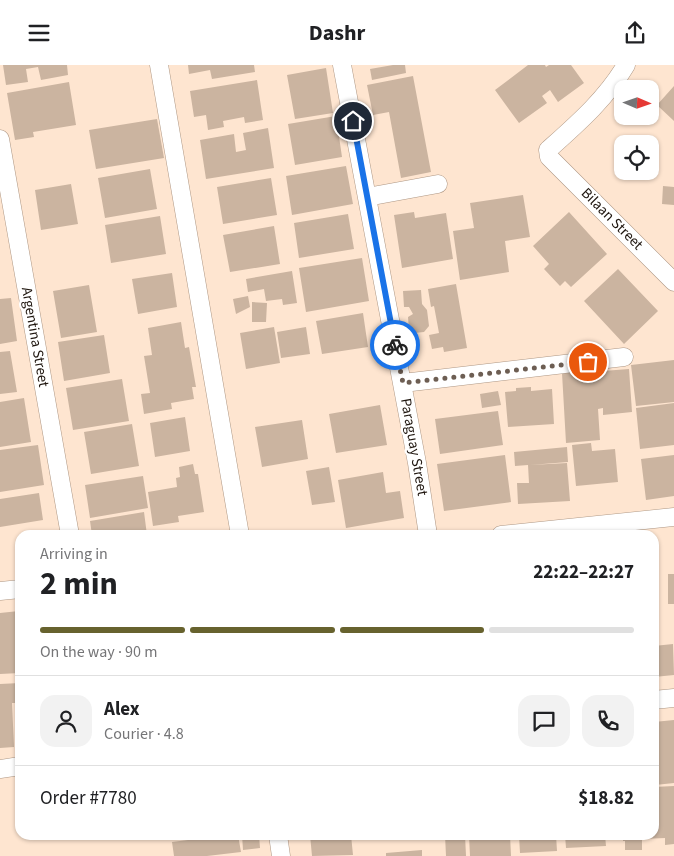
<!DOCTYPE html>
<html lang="en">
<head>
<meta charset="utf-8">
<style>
	:root { --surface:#fff; --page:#f2f2f2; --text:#202124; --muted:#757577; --line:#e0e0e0; --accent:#67622e }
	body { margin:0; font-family:"Source Sans 3",sans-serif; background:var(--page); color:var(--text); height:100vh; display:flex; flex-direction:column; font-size:19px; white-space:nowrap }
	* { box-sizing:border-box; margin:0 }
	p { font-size:16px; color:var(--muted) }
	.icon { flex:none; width:28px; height:28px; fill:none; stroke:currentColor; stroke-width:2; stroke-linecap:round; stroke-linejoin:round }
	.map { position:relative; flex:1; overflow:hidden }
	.side { position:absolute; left:15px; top:465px; width:644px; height:310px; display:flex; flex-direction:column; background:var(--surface); border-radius:15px; box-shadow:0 1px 4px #0004 }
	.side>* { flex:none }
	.needle { width:32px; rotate:92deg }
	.tools { position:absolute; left:614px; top:15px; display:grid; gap:10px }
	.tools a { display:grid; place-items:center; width:45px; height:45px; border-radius:10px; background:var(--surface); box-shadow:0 1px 4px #0004; font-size:25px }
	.pin { position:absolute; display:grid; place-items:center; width:42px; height:42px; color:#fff; margin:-21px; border:2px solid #fff; border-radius:50%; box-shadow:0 1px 5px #0007 }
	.courier { position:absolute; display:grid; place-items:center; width:50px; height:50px; margin:-25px; border:4px solid #1a73e8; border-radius:50%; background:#fff; color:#222; box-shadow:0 1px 6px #0007 }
	.summary em { font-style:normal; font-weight:700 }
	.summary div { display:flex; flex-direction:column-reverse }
	.summary { display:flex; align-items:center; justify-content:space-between; height:85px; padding:0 25px }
	h1 { font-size:32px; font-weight:700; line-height:38px }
	.bar { display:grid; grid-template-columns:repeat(4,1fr); gap:8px 5px; align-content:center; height:60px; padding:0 25px }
	.bar i { height:6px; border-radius:4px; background:var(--line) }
	.bar .active { background:var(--accent) }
	.bar p { grid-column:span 4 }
	.line { display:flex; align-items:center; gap:12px; padding:0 25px; border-top:1px solid var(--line) }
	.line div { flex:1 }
	.round { display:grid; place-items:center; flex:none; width:52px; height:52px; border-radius:15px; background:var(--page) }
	header { display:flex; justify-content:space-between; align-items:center; height:65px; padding:0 25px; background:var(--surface); font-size:22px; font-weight:700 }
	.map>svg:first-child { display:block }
	.building { fill:#cbb4a0 }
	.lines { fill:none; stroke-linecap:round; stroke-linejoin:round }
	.minor-casing { stroke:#ae9784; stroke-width:19 }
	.minor { stroke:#fff; stroke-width:18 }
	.done { stroke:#6d5e53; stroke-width:5; stroke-dasharray:0 9 }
	.route { stroke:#1a73e8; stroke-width:6 }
	.labels { text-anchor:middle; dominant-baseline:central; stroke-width:4.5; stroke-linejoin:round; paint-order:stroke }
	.street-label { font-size:15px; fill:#1f160f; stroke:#fff }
</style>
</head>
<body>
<header><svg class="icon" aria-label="menu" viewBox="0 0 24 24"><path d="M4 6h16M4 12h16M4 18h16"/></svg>Dashr<svg class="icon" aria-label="share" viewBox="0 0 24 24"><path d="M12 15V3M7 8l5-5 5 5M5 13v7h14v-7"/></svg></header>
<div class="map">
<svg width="674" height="791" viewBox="0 0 674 791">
	<rect width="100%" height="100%" fill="#fee5d0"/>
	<!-- building -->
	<path class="building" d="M 3,0 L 67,0 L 68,10 L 41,15 L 38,2 L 26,4 L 28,17 L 6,20 Z
		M 188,0 L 254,0 L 255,7 L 212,14 L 210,5 L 189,9 Z
		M 393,0 L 405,0 L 406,8 L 372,15 L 370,4 Z
		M 528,0 L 545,0 L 546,2 L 549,0 L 571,0 L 584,18 L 558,37 L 550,25 L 542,31 L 547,38 L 519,58 L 495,25 Z
		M 326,3 L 333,48 L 295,54 L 287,10 Z
		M 413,11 L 431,107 L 401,113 L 389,47 L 373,50 L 367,20 Z
		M 257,15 L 263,55 L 245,58 L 244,52 L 223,56 L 224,62 L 208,65 L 206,50 L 194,52 L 190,26 Z
		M 69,17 L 76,60 L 33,67 L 34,72 L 15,75 L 7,28 Z
		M 674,21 L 674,56 L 657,40 Z
		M 336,51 L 342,92 L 295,100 L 288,59 Z
		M 157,54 L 164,93 L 96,104 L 89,65 Z
		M 268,63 L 274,103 L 206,114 L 200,75 L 234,69 L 236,87 L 246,85 L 243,68 Z
		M 346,101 L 353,139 L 292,150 L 286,111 Z
		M 150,104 L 157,144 L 105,153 L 98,113 Z
		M 271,113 L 277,150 L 223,159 L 217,122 Z
		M 71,119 L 78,159 L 41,165 L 35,125 Z
		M 663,121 L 674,122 L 674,140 L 662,139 Z
		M 523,130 L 530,172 L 505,176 L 509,207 L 460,215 L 453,166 L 474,163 L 470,138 Z
		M 414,147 L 415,153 L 446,148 L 453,194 L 402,203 L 394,150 Z
		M 569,147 L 607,189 L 571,222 L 565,216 L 560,221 L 544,204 L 549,199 L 533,181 Z
		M 348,149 L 354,184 L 299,193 L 294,158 Z
		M 160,151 L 166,189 L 111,198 L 105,160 Z
		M 274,161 L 280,199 L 230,207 L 223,170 Z
		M 362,193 L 369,236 L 306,247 L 299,203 Z
		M 618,204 L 658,246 L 624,279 L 584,236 Z
		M 292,206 L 297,238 L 283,240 L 282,234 L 266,236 L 264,224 L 248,227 L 246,214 Z
		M 172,208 L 177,242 L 138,249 L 132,214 Z
		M 456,219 L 467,283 L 444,287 L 443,282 L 432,284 L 429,270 L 439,268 L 434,241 L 431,242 L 428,224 Z
		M 89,220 L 97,267 L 61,273 L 53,226 Z
		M 421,225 L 422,239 L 427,245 L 429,261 L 424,267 L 414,268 L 409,265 L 408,252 L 413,249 L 409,242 L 404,242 L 403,226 Z
		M 248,231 L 250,242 L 236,249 L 233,234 Z
		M 11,233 L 17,276 L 0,279 L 0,234 Z
		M 252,237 L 267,238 L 266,257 L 252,257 Z
		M 363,248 L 368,282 L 322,289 L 316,256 Z
		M 181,257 L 185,283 L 189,282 L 196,322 L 192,322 L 194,334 L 171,338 L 172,344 L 144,349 L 141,329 L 150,328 L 144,291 L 152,290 L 148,263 Z
		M 274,262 L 280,298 L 246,304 L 240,268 Z
		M 306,262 L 310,289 L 281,293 L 277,267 Z
		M 104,270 L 110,308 L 64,316 L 58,277 Z
		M 10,286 L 17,327 L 0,329 L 0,287 Z
		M 674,295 L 674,337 L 636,341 L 631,300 Z
		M 629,304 L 632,347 L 603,350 L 603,343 L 598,344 L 600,375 L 566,378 L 562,308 L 589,307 L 589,313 L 603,312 L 603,306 Z
		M 122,314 L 129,356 L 73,365 L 66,323 Z
		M 531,322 L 531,326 L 552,324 L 554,359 L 508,362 L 505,327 L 516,326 L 516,323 Z
		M 498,326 L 501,340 L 482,343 L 480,329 Z
		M 24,333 L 31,377 L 0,382 L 0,337 Z
		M 674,338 L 674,380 L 640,384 L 636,343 Z
		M 380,340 L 387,380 L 336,388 L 329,349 Z
		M 498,346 L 503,380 L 440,389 L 435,354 Z
		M 185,352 L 190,386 L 155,392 L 150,358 Z
		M 302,355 L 308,394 L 262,402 L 255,362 Z
		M 132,359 L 139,401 L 91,409 L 84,367 Z
		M 591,378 L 592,386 L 615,384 L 618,417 L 576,421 L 572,380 Z
		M 38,380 L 44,420 L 0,427 L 0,385 Z
		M 567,382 L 568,397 L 530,400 L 567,398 L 570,436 L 518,439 L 517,418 L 529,418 L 528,400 L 515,401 L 514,387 Z
		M 505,390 L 511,437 L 444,446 L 437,399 Z
		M 674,390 L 674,431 L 646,435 L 641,394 Z
		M 193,399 L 195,409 L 198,409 L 204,447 L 178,451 L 179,457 L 153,461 L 148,427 L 177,422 L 176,413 L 180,412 L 179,402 Z
		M 329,402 L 335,437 L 312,440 L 306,406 Z
		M 383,407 L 386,428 L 400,426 L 404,453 L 346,463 L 338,415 Z
		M 143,411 L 148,443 L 90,453 L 85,420 Z
		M 39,428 L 43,455 L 0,462 L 0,434 Z
		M 144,447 L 147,470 L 92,470 L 90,456 Z
		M 668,509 L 674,509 L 674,539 L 668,539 Z
		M 19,546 L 20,608 L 0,609 L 0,548 Z
		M 673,579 L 674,610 L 654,612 L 654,581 Z
		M 20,618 L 20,638 L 12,638 L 14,682 L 0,683 L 0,619 Z
		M 674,655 L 674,718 L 655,720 L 654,657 Z
		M 674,721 L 674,779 L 665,780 L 665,773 L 642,774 L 642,785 L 625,785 L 625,776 L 623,776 L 623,770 L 654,770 L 654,722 Z
		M 228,770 L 238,770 L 241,787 L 207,791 L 174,791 L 172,777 Z
		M 242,770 L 259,770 L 260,783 L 243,785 Z
		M 310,770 L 351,770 L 353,790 L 312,791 Z
		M 445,770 L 465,770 L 466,791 L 446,791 Z
		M 469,770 L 510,770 L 511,791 L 470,791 Z
		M 519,770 L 556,770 L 557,786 L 520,788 Z
		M 565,770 L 605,770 L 606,781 L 566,783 Z
		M 422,785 L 422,791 L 386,791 L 386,788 Z"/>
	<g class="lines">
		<defs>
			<path id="minor" d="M 159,0 L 240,470
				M 342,0 L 417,398 L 428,470
				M 626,0 C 606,34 577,59 548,85 L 549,92 L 674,217
				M 0,74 L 70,470
				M 367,132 L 438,119
				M 403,318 L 624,292
				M 501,470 L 674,452
				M 0,526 L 20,524
				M 654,635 L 674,633
				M 0,704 L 20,701
				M 278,770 L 281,791"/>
		</defs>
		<!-- minor casing -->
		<use href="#minor" class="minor-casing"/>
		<!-- minor -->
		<use href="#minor" class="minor"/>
	</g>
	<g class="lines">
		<!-- done -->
		<path class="done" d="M 395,280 L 403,318 L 588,297"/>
		<!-- route -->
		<path class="route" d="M 353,56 L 395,280"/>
	</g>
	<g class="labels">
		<!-- street labels -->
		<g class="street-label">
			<text transform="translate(612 154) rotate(45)">Bilaan Street</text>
			<text transform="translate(35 272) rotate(80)">Argentina Street</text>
			<text transform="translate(414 382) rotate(80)">Paraguay Street</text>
		</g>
	</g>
</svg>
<div class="tools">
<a><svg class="needle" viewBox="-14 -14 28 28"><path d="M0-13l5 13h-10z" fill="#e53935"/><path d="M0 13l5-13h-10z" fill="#757577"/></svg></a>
<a><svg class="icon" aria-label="locate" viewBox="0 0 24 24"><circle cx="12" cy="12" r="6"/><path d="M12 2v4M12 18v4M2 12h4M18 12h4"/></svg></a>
</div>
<div class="pin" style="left:588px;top:297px;background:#ea580c"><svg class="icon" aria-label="bag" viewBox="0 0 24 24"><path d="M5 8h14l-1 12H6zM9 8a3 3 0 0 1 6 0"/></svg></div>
<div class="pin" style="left:353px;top:56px;background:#1f2937"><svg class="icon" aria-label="home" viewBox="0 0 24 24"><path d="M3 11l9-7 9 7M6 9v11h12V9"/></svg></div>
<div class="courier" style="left:395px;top:280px"><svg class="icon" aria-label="bike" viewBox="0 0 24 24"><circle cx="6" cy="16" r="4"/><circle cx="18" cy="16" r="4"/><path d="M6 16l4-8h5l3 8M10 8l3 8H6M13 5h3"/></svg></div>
<section class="side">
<div class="summary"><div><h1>2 min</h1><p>Arriving in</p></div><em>22:22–22:27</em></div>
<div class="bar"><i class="active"></i><i class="active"></i><i class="active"></i><i></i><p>On the way · 90 m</p></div>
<div class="line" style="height:90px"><a class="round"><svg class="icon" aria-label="person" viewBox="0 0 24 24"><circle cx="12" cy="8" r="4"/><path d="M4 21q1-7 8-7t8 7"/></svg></a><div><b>Alex</b><p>Courier · 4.8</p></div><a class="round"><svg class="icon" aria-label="chat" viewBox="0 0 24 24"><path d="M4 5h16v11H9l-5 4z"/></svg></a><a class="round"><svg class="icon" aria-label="phone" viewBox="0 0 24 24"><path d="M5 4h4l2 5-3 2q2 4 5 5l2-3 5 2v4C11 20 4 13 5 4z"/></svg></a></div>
<div class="line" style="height:65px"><div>Order #7780</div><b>$18.82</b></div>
</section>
</div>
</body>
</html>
